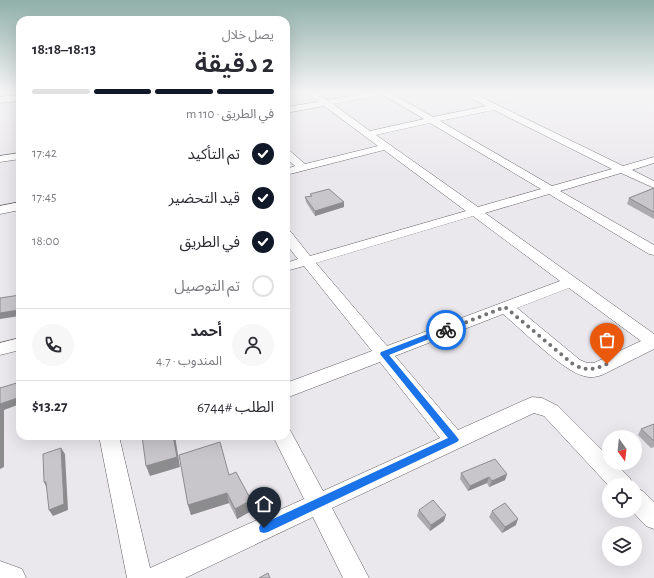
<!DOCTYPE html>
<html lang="ar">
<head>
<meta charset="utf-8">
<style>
	:root { --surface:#fff; --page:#f7f7f7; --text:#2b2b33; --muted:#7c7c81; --line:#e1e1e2; --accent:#111827 }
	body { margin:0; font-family:"Alegreya Sans","Noto Sans Arabic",sans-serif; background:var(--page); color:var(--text); direction:rtl; height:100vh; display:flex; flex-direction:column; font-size:15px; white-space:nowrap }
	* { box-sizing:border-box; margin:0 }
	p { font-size:13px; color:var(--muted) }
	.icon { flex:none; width:22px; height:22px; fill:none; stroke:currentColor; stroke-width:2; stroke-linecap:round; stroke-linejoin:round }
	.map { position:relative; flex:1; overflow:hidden; direction:ltr }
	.details { position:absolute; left:16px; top:16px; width:274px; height:424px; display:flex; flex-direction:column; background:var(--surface); border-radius:12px; box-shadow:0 4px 16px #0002; direction:rtl }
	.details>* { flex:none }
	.needle { width:26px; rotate:165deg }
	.tools { position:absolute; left:602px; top:430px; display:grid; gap:8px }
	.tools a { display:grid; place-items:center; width:40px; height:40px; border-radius:50%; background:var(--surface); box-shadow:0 4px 16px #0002; font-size:20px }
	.pin { position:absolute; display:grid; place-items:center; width:34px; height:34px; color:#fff; margin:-41px -17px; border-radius:50% 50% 50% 0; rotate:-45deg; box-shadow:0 0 4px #0007 }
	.pin .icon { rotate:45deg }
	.courier { position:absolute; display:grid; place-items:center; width:40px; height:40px; margin:-20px; border:3px solid #1a73e8; border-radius:50%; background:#fff; color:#222; box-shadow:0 1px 5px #0007 }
	.summary em { font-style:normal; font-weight:600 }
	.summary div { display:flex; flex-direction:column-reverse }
	.summary { display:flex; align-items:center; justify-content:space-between; height:68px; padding:0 16px }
	h1 { font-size:26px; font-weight:600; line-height:30px }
	.bar { display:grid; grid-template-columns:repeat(4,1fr); gap:6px 4px; align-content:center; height:48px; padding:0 16px }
	.bar i { height:5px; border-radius:3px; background:var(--line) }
	.bar .active { background:var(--accent) }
	.bar p { grid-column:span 4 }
	.line { display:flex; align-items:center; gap:10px; padding:0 16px; border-top:1px solid var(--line) }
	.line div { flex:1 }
	.round { display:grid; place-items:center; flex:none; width:42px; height:42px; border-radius:21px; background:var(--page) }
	ol { padding:0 16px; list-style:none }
	li { display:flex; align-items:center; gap:12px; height:44px }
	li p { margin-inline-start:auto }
	li .icon { padding:4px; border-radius:50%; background:var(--accent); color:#fff; stroke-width:4 }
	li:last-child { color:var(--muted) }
	li i { width:22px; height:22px; border:2px solid var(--line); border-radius:50% }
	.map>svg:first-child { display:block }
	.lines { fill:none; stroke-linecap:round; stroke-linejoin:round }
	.street-casing { stroke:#605e62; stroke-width:1 }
	.street { fill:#fff; fill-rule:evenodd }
	.wall { fill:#acaaae }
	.shaded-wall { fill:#8c8b8d }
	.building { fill:#c8c6ca; stroke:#8c8b8d }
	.route { fill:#1a73e8 }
	.done { stroke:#747275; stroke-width:4; stroke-dasharray:0 7.2 }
</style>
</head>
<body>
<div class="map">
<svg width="654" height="578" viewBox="0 0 654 578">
	<rect width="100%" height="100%" fill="#eae8ec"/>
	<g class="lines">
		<defs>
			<path id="street" d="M 308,93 L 317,93 L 327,100 L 367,93 L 391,93 L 433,117 L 486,106 L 462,93 L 473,93 L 623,166 L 654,157 L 654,163 L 632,170 L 654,181 L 654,188 L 621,173 L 560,191 L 654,245 L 654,255 L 649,254 L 549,194 L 485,213 L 654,334 L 654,349 L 602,375 C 596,377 590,378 584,376 C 564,372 521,329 503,314 L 395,356 L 458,430 L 525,400 L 532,397 L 542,398 L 558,406 L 609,457 L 609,463 L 615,463 L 630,478 L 633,485 L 609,485 L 609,486 L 544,416 L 534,413 L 332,508 L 369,578 L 343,578 L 313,517 L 185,578 L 127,578 L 99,436 L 119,436 L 150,568 L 304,499 L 273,436 L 286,436 L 286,429 L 290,430 L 323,491 L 440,438 L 380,362 L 286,398 L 286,383 L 372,351 L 304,266 L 286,271 L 286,263 L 298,259 L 286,244 L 286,231 L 291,232 L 310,256 L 466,211 L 384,150 L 286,175 L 286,169 L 295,166 L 286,158 L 286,150 L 290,151 L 305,164 L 378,146 L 324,106 L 286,113 L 286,107 L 318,102 ZM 383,95 L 424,119 L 370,131 L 333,104 ZM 494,110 L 612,169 L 552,186 L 440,121 ZM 430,123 L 541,189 L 478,207 L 376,135 ZM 473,216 L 560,281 L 387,346 L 316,263 ZM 569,288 L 641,341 L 594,363 L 587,363 L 580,360 L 517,308 Z
				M 649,93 L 654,93 L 654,95 L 650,95 Z
				M 20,95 L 20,101 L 0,103 L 0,97 Z
				M 20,153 L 20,159 L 0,162 L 0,156 Z
				M 20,202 L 20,210 L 0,214 L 0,206 Z
				M 20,338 L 20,350 L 0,355 L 0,343 Z
				M 635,488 L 643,491 L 654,502 L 654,529 L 646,526 L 632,511 L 635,511 Z
				M 0,561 L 22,569 L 26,578 L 0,578 Z"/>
		</defs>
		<!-- street casing -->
		<use href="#street" class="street-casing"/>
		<!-- street -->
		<use href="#street" class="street"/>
	</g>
	<!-- wall -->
	<path class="wall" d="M 654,188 L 654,219 L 627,204 L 629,198 Z
		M 310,194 L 344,207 L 315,216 L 306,202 L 305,197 L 311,196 Z
		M 654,424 L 654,447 L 651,448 L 638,435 L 641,429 Z
		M 461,473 L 507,474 L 505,480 L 489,487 L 487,483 L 468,491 L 460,479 Z
		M 229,475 L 253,510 L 237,519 L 229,503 L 191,515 L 188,505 Z
		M 419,510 L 444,521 L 430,531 L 417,516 Z
		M 492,511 L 516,525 L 502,533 L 489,517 Z"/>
	<!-- shaded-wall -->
	<path class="shaded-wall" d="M 344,202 L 344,207 L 315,216 L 315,211 Z
		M 20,304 L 20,316 L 0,319 L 0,313 Z
		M 20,397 L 20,404 L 4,410 L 4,467 L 0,469 L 0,404 Z
		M 173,436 L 175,436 L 180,467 L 150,476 L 146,466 Z
		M 61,448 L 65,454 L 68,510 L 53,516 L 49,510 Z
		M 507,474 L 505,480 L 489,487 L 492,481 Z
		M 489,477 L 487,483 L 468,491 L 470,486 Z
		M 44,482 L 46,482 L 47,488 Z
		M 227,493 L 229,503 L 191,515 L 188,505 Z
		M 251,500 L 253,510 L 237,519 L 235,509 Z
		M 446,515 L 444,521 L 430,531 L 431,525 Z
		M 518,519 L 516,525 L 502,533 L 505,527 Z"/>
	<!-- building -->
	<path class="building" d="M 654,188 L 654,212 L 629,198 Z
		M 329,189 L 344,202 L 315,211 L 305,197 L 312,196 L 310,194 Z
		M 20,295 L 20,304 L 19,310 L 0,313 L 0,298 Z
		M 20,382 L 20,397 L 0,404 L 0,461 L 0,388 Z
		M 654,424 L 654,441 L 641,429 Z
		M 142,436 L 173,436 L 177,457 L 146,466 Z
		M 220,442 L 229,475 L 236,472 L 251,500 L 235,509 L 227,493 L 188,505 L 179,455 Z
		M 61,448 L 64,504 L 49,510 L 46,482 L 44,482 L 43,454 Z
		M 495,459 L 507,474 L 492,481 L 489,477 L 470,486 L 461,473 Z
		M 433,500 L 446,515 L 431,525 L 419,510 Z
		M 505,503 L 518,519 L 505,527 L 492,511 Z
		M 268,573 L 270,578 L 259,578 Z"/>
	<!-- sky -->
	<linearGradient id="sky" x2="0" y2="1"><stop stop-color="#90b0a9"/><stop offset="0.53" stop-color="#f6f5f6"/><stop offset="1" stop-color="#f6f5f6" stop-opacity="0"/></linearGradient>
	<rect width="654" height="174" fill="url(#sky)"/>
	<!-- route -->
	<path class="route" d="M 446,327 L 450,330 L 449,331 L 389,355 L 457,437 L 459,440 L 457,442 L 268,532 L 264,533 L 260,532 L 259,528 L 260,525 L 448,438 L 380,354 L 381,352 Z"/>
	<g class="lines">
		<!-- done -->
		<path class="done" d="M 446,330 L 505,307 L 574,365 C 587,371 594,370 607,364"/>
	</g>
</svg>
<div class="tools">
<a><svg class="needle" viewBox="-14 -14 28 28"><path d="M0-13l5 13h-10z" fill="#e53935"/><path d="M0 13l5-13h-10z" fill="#7c7c81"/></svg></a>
<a><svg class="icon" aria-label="locate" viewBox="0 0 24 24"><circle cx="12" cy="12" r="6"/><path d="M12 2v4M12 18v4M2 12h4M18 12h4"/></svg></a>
<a><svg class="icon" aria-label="layers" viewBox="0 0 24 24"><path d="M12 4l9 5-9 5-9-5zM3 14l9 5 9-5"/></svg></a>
</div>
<div class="pin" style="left:607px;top:364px;background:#ea580c"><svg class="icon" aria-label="bag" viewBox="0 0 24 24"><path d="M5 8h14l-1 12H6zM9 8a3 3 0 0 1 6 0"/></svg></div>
<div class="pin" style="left:264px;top:528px;background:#1f2937"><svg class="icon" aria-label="home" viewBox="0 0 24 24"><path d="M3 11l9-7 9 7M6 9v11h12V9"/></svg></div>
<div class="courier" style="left:446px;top:330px"><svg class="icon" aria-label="bike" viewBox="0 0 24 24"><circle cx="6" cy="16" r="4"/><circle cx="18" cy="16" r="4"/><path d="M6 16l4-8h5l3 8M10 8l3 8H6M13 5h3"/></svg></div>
<section class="details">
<div class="summary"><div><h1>2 دقيقة</h1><p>يصل خلال</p></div><em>18:13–18:18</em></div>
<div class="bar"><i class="active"></i><i class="active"></i><i class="active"></i><i></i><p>في الطريق · 110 m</p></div>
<ol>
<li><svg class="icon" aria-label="check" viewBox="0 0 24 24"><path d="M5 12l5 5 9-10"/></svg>تم التأكيد<p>17:42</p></li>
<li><svg class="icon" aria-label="check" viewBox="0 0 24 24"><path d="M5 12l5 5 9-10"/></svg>قيد التحضير<p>17:45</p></li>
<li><svg class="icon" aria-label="check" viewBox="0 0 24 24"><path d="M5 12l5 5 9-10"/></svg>في الطريق<p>18:00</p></li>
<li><i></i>تم التوصيل</li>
</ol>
<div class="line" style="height:72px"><a class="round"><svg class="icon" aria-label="person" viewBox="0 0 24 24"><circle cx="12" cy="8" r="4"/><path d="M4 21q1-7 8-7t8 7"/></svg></a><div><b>أحمد</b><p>المندوب · 4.7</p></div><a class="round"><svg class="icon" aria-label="phone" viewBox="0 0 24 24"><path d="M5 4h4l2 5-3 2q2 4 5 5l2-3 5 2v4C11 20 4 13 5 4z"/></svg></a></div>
<div class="line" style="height:52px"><div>الطلب #6744</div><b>$13.27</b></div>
</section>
</div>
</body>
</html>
